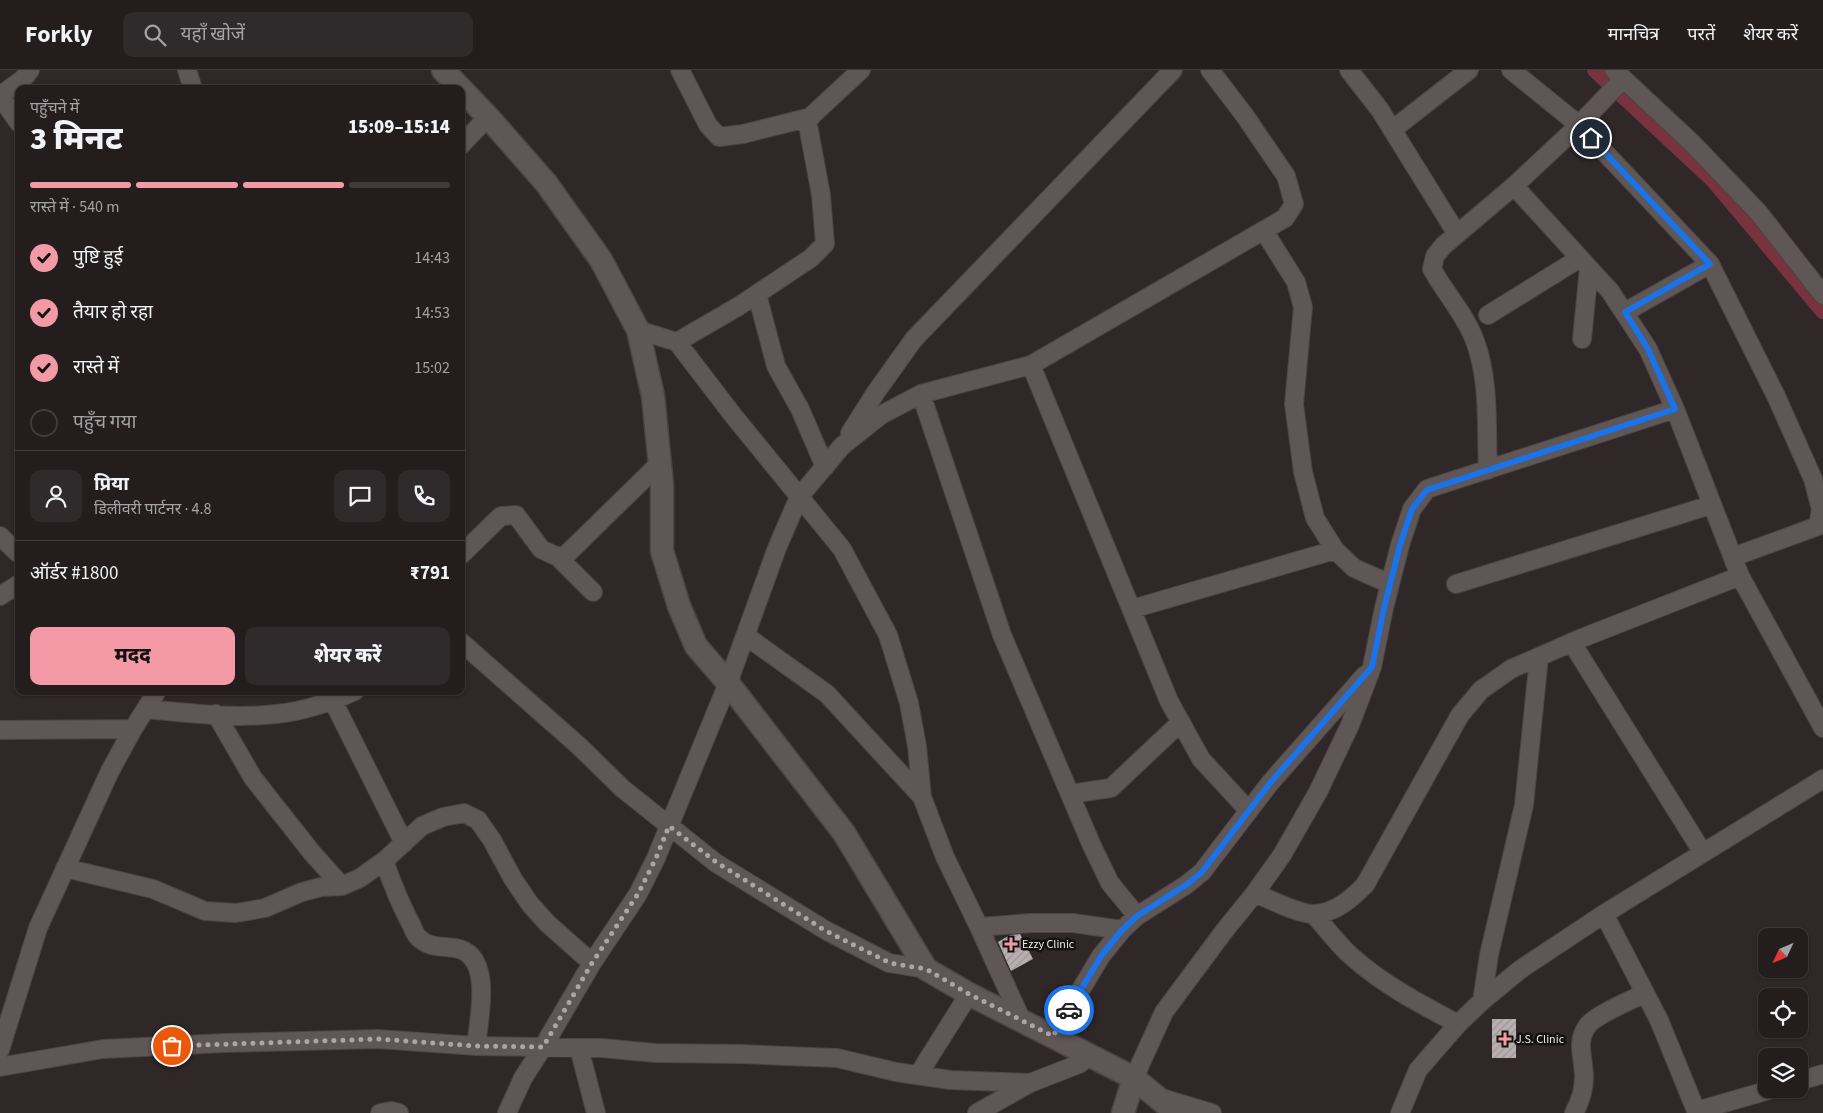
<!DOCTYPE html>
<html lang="hi">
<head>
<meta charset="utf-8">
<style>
	:root { --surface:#231d1e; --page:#2f2a2b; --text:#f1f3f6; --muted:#a3a2a4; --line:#403b3c; --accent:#f49aa6 }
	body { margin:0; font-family:"Source Sans 3","Noto Sans Devanagari",sans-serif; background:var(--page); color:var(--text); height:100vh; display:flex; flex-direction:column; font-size:19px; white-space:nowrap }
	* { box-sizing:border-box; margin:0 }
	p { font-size:16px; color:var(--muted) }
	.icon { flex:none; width:28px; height:28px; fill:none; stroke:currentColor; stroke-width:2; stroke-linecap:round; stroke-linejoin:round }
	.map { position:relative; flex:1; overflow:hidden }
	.panel { position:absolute; left:15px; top:15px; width:450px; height:610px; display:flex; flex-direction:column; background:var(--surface); border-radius:10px; box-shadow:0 1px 4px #0004,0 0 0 1px var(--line) }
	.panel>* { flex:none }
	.needle { width:32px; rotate:226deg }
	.controls { position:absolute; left:1758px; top:858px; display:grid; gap:10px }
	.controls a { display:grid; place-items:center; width:50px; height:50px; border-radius:10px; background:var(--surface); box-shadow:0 1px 4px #0004,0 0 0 1px var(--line); font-size:25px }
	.pin { position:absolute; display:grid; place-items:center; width:42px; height:42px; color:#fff; margin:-21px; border:2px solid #fff; border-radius:50%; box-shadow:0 1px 5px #0007 }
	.courier { position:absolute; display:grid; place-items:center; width:50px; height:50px; margin:-25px; border:4px solid #1a73e8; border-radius:50%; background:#fff; color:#222; box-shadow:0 1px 6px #0007 }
	.headline em { font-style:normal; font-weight:800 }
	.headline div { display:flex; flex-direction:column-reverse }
	.headline { display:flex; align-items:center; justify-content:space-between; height:85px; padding:0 15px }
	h1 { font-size:32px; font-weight:800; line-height:38px }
	.bar { display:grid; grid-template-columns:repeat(4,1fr); gap:8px 5px; align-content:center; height:60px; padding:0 15px }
	.bar i { height:6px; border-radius:4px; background:var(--line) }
	.bar .selected { background:var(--accent) }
	.bar p { grid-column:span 4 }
	.line { display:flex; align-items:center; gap:12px; padding:0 15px; border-top:1px solid var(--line) }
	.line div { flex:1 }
	.round { display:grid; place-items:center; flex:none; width:52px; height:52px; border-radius:10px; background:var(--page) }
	ol { padding:0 15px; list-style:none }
	li { display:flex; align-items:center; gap:15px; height:55px }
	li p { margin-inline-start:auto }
	li .icon { padding:5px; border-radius:50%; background:var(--accent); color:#111; stroke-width:4 }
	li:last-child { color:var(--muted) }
	li i { width:28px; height:28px; border:2px solid var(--line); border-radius:50% }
	.button { display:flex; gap:10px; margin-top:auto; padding:10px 15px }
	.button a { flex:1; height:58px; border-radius:10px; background:var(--accent); color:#111; font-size:20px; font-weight:800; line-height:58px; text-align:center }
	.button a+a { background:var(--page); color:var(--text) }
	header { display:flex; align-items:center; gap:30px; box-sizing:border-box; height:70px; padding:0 25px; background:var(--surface); border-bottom:1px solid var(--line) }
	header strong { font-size:24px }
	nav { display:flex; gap:28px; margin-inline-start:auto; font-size:18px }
	.search { width:350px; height:45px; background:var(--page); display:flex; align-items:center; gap:12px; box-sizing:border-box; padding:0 18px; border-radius:10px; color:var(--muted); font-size:19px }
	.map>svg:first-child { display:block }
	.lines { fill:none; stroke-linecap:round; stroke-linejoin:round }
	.canal { stroke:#79323f; stroke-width:16 }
	.building { fill:url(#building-hatch) }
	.minor-casing { stroke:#4b4445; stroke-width:20 }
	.tertiary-casing { stroke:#4b4445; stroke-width:25 }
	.minor { stroke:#5f5656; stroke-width:18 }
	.tertiary { stroke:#5f5656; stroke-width:22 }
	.done { stroke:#aca5a6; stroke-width:5; stroke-dasharray:0 9 }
	.route { stroke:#1a73e8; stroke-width:6 }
	.poi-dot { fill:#f49aa6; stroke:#151111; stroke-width:2 }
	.labels { text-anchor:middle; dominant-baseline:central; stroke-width:5; stroke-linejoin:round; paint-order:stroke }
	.poi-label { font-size:12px; fill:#efe9ea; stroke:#151111; text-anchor:start }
</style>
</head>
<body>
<header>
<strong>Forkly</strong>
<div class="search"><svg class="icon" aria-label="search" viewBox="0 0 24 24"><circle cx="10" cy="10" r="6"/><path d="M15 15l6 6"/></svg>यहाँ खोजें</div>
<nav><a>मानचित्र</a><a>परतें</a><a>शेयर करें</a></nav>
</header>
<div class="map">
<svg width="1823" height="1043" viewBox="0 0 1823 1043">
	<defs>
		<pattern id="building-hatch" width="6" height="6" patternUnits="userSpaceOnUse" patternTransform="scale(1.25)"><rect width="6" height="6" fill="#b9afb0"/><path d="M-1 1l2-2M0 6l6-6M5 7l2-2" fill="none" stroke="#9d9596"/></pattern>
	</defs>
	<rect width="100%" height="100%" fill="#2f2728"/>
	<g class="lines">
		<!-- canal -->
		<path class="canal" d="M 1595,0 L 1714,111 L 1823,241"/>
	</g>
	<!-- building -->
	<path class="building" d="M 1020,864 L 1033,889 L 1011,901 L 998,872 L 1010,865 Z
		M 1492,949 L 1516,949 L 1516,988 L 1492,988 Z"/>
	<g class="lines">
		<defs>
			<path id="minor" d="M 187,0 L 193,19
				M 680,0 L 708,55 L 719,67 L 743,64 L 811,47
				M 1349,0 L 1380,40 L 1457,164
				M 1511,0 L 1579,55 L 1710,194 L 1776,326 L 1813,409 L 1821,439 L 1818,456 L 1733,487
				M 1614,0 L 1692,73 L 1758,142 L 1823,225
				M 0,26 L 23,9 L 30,0
				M 0,26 L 19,53
				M 1392,60 L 1469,0
				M 461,75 L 488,47
				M 1514,116 L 1610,221 L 1648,279 L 1675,339 L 1740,506 L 1823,658
				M 1264,161 L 1296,212 L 1303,237 L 1294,334 L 1303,402 L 1315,448 L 1335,480 L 1354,498 L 1390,514
				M 757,224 L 776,296 L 800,339 L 825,397
				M 1625,242 L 1710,194
				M 1488,245 L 1580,188
				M 638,260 L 677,272 L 739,236 L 811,188 L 825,174 L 821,125 L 807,50 L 861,0
				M 1582,269 L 1589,198
				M 677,272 L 732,344 L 842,479 L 888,565 L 909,633 L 917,676 L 922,727 L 945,787 L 979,857 L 1021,949
				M 1031,295 L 1169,631 L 1201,689 L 1249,741
				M 921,324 L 1002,565 L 1092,776 L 1110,813 L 1137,846
				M 850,363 L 876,322 L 914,269 L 1173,0
				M 1488,400 C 1486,358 1490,311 1475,271 C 1465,244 1445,223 1432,199 L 1435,186 L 1443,176 L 1514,116 L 1579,55 L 1623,9
				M 0,466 L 19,484
				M 461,485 L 501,446 L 516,445 L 541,479 L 558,487 L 567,484 L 660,393
				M 558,487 L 593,522
				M 1456,514 L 1711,435
				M 0,526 L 19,514
				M 1132,539 L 1335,480
				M 746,566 L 827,624 L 922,727
				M 461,572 L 579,676 L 623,719 L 716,793 L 827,861 L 889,893 L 926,899
				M 1572,573 L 1703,783
				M 333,631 L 404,773
				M 146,639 C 189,643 234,649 277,644 C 304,641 331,632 355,621
				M 216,644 L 253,708 L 313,784 L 342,816
				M 0,660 L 133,659
				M 1070,724 L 1111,718 L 1181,652
				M 384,791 C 392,813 400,834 411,854 C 413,858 415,865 419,868 C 429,878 442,876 455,878 C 494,884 479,948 476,976
				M 65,798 L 153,819 L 205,841 L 236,843 L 265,838 L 302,822 L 321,817 L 342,816 L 360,808 L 384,791 L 422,756 L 443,747 L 464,743 L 478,750 L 492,770 L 513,809 L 530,834 L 547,853 L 592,893
				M 1255,823 C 1269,829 1300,845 1315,844 C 1335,843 1351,829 1365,815 L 1460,645 L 1481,620 L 1511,599 L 1582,568 L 1740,506
				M 1604,844 L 1659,950 L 1697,1043
				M 1314,845 C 1326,858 1337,873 1350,885 C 1382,914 1420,934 1458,954
				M 979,857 L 1030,853 L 1073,853 L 1122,860
				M 1482,931 L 1489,885 L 1524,735 L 1539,587
				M 1053,966 L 1101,886 L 1122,860 L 1137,846 L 1186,815 L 1202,802 L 1270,713 L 1365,605
				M 579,978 L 596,1043
				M 0,980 L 38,858 L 110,701 L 133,659 L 157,621
				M 0,997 L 103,979 L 224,973 L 378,969 L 476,976 L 602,978 L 655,983 L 740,984 L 837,988 L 896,1002 L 950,1010 L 1030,1013 L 1079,994 L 1091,985
				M 918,1005 L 969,924
				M 1134,1008 L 1164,942 L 1225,860 L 1255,823 L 1282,785 L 1318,722 L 1350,655 L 1372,597 L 1384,538 L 1400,475 L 1412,439 L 1427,419 L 1675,339
				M 1799,1011 L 1823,1004
				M 1162,1028 L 1212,1043
				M 1696,1041 L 1773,1019
				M 380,1043 L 391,1041 L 399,1043
				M 507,1043 L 523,1008 L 543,977 L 592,893 L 638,824 L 656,788 L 728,613 L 777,478 L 799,427 L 842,376 L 881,345 L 921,324 L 1031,295 L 1285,148 L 1294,134 L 1286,106 L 1245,46 L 1210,0
				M 977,1043 L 1030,1013
				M 1400,1043 L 1418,1000 L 1458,954 L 1482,931 L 1521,899 L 1604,844 L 1823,709
				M 1574,1043 C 1580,1032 1584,1020 1584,1007 C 1584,987 1575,972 1588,955 C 1597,944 1632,930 1645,923"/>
			<path id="tertiary" d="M 443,0 L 488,47 L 546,113 L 601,190 L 638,260 L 653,326 L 662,415 L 662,481 L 679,536 L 696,576 L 728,613 L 844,763 L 926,899 L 969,924 L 1134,1008 L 1176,1043
				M 1123,1043 L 1134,1008"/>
		</defs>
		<!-- minor casing -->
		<use href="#minor" class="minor-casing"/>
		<!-- tertiary casing -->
		<use href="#tertiary" class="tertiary-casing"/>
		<!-- minor -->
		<use href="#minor" class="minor"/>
		<!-- tertiary -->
		<use href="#tertiary" class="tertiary"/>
	</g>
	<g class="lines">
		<!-- done -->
		<path class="done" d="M 172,976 L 378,969 L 476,976 L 543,977 L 592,893 L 638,824 L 656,788 L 669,756 L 716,792 L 826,861 L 890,893 L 926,899 L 969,924 L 1053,966 L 1069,940"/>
		<!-- route -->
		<path class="route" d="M 1069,940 L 1101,886 L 1122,860 L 1137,846 L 1186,815 L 1202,802 L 1270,713 L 1372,597 L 1384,538 L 1400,475 L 1412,439 L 1427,420 L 1675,339 L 1648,279 L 1625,242 L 1710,194 L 1591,68"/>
	</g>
	<!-- markers -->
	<g class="poi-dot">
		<path d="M1008.5 866.5h5v5h5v5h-5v5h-5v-5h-5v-5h5z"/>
		<path d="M1502.5 961.5h5v5h5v5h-5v5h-5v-5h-5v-5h5z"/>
	</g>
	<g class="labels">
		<!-- poi labels -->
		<g class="poi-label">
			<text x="1022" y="874">Ezzy Clinic</text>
			<text x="1516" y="969">J.S. Clinic</text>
		</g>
	</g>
</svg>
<div class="controls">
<a><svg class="needle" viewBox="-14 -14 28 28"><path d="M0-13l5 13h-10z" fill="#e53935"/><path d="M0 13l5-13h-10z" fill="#a3a2a4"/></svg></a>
<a><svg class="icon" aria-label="locate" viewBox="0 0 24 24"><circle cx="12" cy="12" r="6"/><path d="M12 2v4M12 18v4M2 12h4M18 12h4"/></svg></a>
<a><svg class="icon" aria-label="layers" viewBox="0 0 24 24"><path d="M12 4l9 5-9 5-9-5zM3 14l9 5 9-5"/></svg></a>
</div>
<div class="pin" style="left:172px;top:976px;background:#ea580c"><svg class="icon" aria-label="bag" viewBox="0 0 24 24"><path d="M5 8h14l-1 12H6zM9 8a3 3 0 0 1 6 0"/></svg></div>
<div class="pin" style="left:1591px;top:68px;background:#1f2937"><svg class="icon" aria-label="home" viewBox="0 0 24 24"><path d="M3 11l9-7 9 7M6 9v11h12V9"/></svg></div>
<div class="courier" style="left:1069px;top:940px"><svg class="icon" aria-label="car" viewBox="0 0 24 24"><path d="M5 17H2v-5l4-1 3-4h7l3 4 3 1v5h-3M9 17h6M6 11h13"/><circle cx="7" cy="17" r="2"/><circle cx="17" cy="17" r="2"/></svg></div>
<section class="panel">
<div class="headline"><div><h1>3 मिनट</h1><p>पहुँचने में</p></div><em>15:09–15:14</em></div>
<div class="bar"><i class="selected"></i><i class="selected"></i><i class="selected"></i><i></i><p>रास्ते में · 540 m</p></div>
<ol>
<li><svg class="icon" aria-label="check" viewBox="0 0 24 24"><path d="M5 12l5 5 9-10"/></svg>पुष्टि हुई<p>14:43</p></li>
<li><svg class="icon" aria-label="check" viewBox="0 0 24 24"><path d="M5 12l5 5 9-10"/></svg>तैयार हो रहा<p>14:53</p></li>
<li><svg class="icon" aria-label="check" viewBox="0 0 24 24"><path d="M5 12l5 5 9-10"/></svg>रास्ते में<p>15:02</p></li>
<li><i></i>पहुँच गया</li>
</ol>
<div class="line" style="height:90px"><a class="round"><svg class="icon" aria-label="person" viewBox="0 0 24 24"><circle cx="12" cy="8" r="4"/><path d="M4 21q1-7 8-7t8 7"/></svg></a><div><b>प्रिया</b><p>डिलीवरी पार्टनर · 4.8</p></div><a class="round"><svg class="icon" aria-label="chat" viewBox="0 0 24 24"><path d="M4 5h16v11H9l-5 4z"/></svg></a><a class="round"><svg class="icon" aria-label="phone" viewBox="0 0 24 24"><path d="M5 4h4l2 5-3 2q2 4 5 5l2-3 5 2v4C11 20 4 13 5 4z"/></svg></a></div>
<div class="line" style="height:65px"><div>ऑर्डर #1800</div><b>₹791</b></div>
<div class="button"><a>मदद</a><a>शेयर करें</a></div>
</section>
</div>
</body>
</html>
